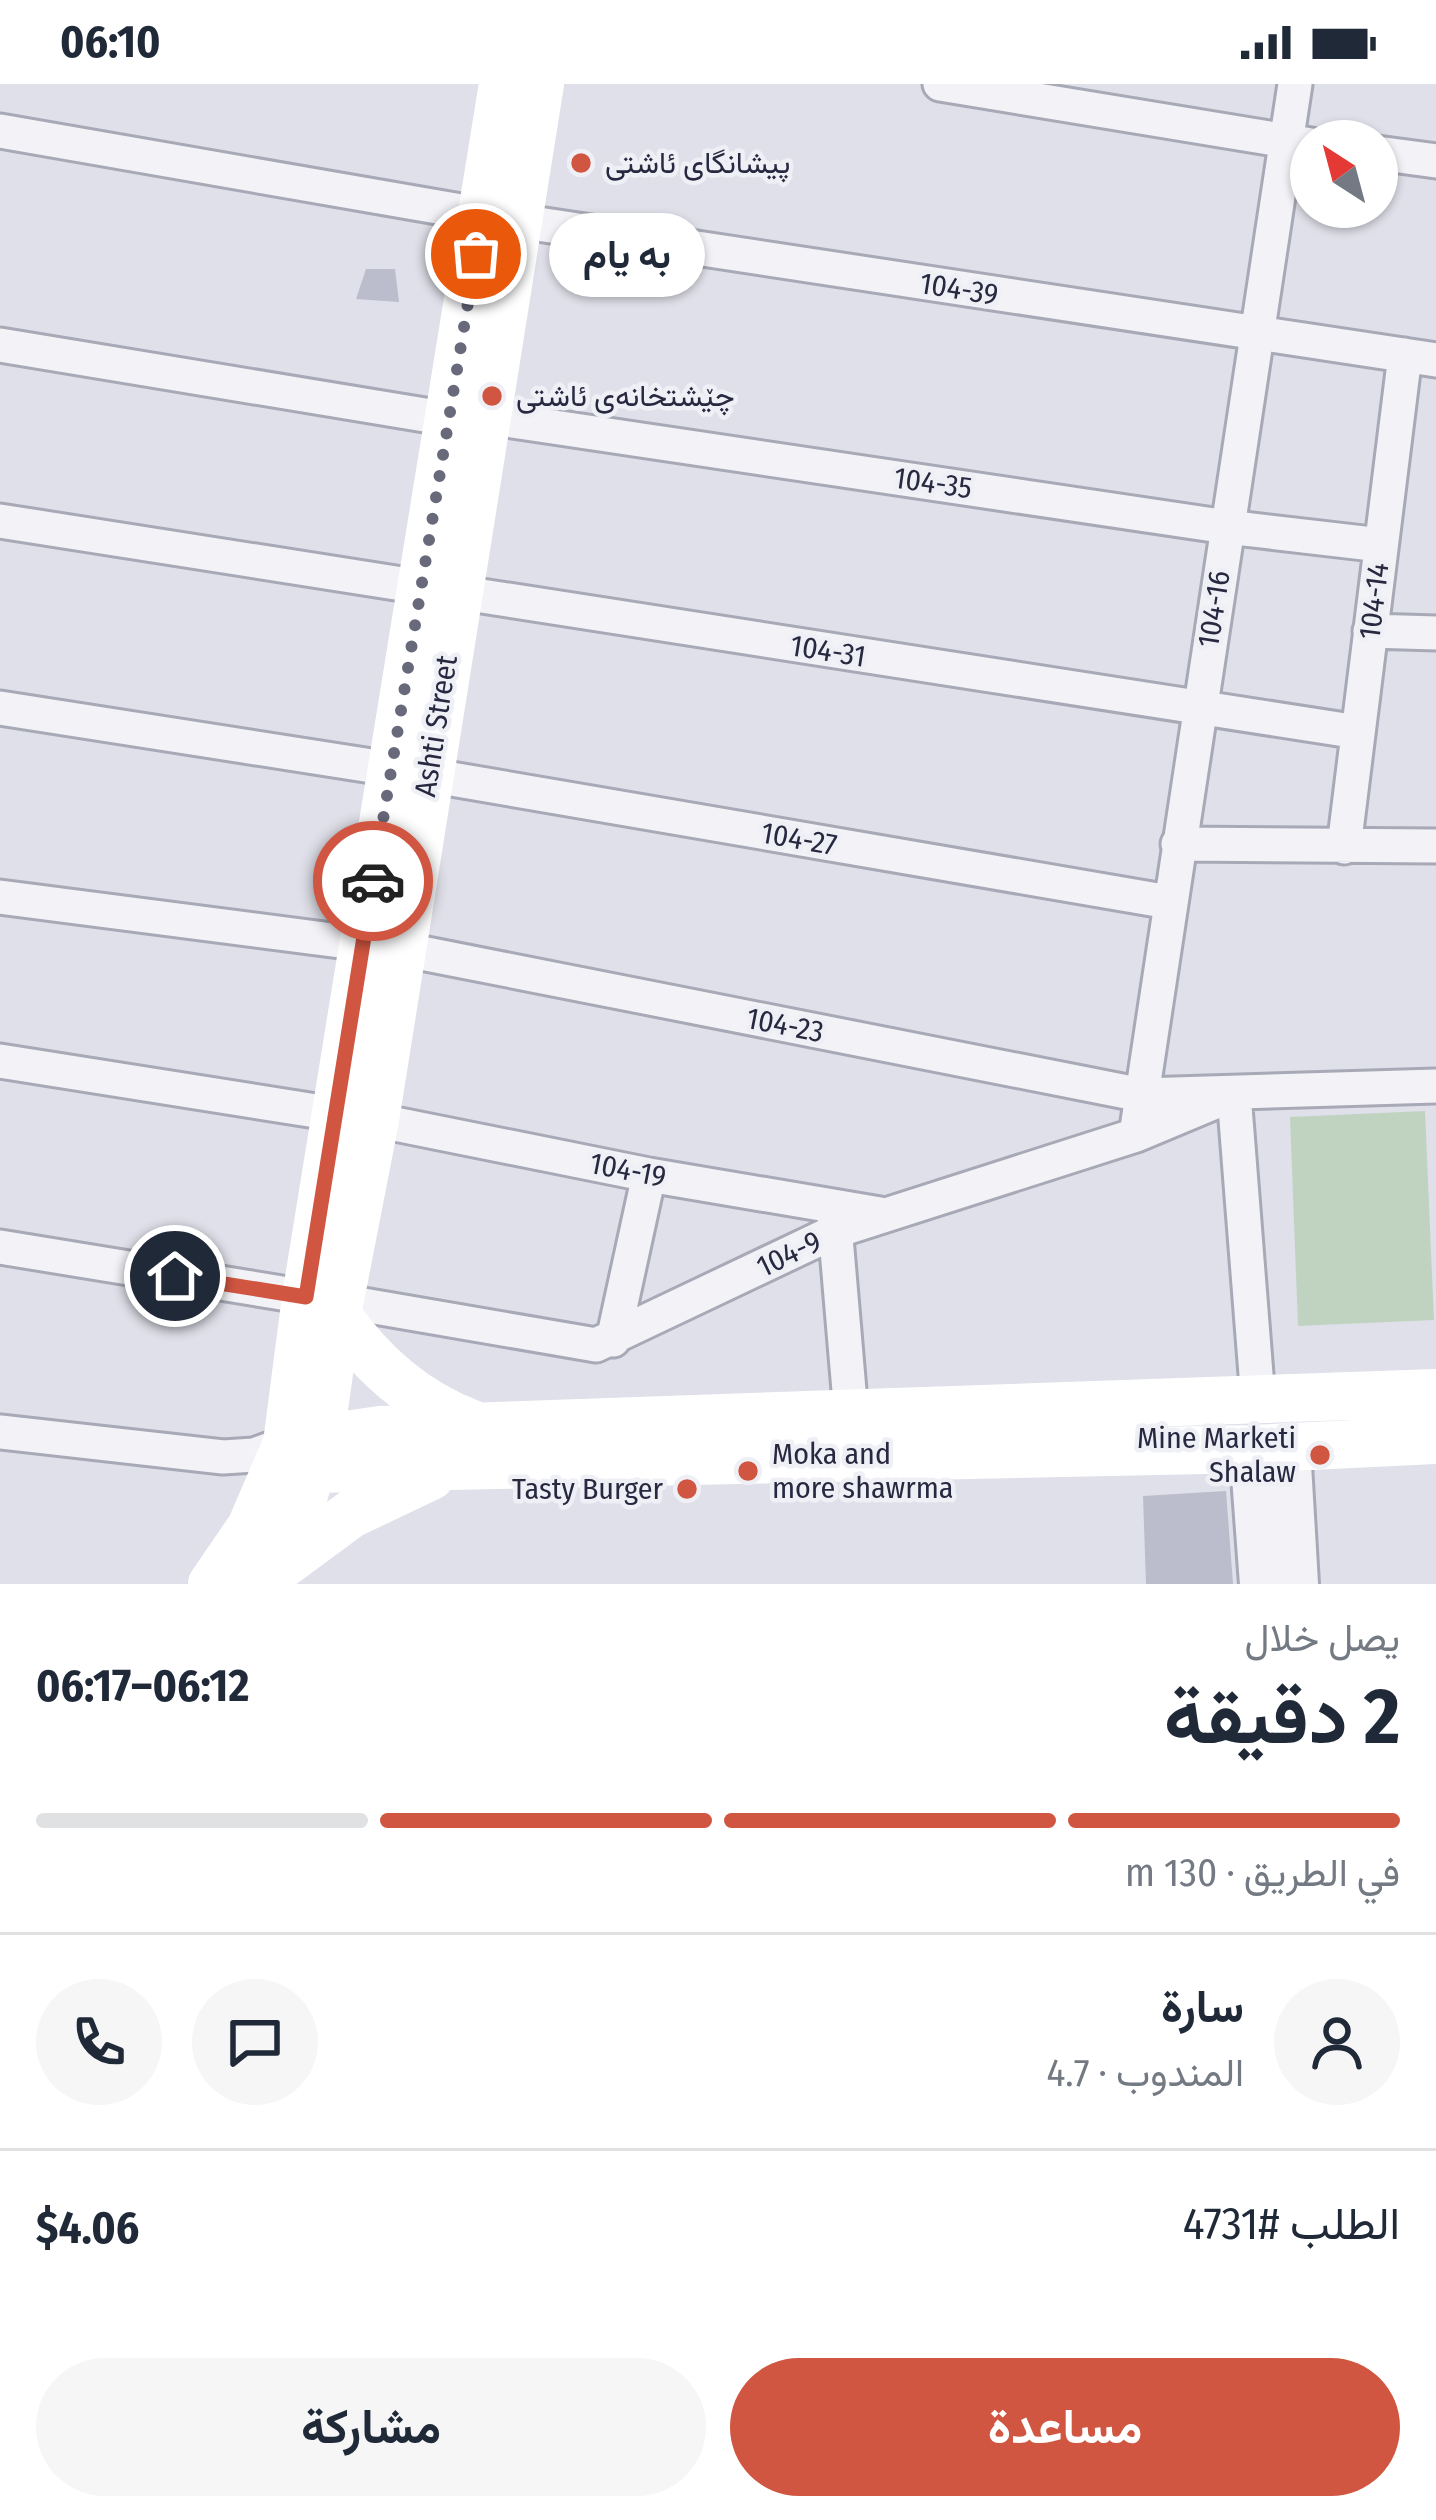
<!DOCTYPE html>
<html lang="ar">
<head>
<meta charset="utf-8">
<style>
	:root { --surface:#fff; --page:#f6f6f7; --text:#1f2937; --muted:#747a83; --line:#e0e1e3; --accent:#d15641 }
	body { margin:0; font-family:"Fira Sans Condensed",Vazirmatn,sans-serif; background:var(--page); color:var(--text); direction:rtl; height:100vh; display:flex; flex-direction:column; font-size:45px; white-space:nowrap }
	* { box-sizing:border-box; margin:0 }
	p { font-size:39px; color:var(--muted) }
	.icon { flex:none; width:66px; height:66px; fill:none; stroke:currentColor; stroke-width:2; stroke-linecap:round; stroke-linejoin:round }
	.map { position:relative; height:1500px; overflow:hidden; direction:ltr }
	.side { display:flex; flex-direction:column; background:var(--surface); flex:1 }
	.side>* { flex:none }
	.needle { width:78px; rotate:324deg }
	.fabs { position:absolute; left:1290px; top:36px; display:grid; gap:24px }
	.fabs a { display:grid; place-items:center; width:108px; height:108px; border-radius:50%; background:var(--surface); box-shadow:0 3px 9px #0004; font-size:60px }
	.pin { position:absolute; display:grid; place-items:center; width:102px; height:102px; color:#fff; margin:-51px; border:6px solid #fff; border-radius:50%; box-shadow:0 3px 12px #0007 }
	.courier { position:absolute; display:grid; place-items:center; width:120px; height:120px; margin:-60px; border:9px solid #d15641; border-radius:50%; background:#fff; color:#222; box-shadow:0 3px 15px #0007 }
	.bubble { position:absolute; height:84px; border-radius:42px; background:var(--surface); box-shadow:0 3px 9px #0004; font-size:39px; font-weight:700; line-height:84px; text-align:center; direction:rtl }
	.overview em { font-style:normal; font-weight:700 }
	.overview div { display:flex; flex-direction:column-reverse }
	.overview { display:flex; align-items:center; justify-content:space-between; height:204px; padding:0 36px }
	h1 { font-size:78px; font-weight:700; line-height:90px }
	.bar { display:grid; grid-template-columns:repeat(4,1fr); gap:18px 12px; align-content:center; height:144px; padding:0 36px }
	.bar i { height:15px; border-radius:9px; background:var(--line) }
	.bar .active { background:var(--accent) }
	.bar p { grid-column:span 4 }
	.line { display:flex; align-items:center; gap:30px; padding:0 36px; border-top:3px solid var(--line) }
	.line div { flex:1 }
	.round { display:grid; place-items:center; flex:none; width:126px; height:126px; border-radius:63px; background:var(--page) }
	.cta { display:flex; gap:24px; margin-top:auto; padding:24px 36px }
	.cta a { flex:1; height:138px; border-radius:72px; background:var(--accent); color:#fff; font-size:48px; font-weight:700; line-height:138px; text-align:center }
	.cta a+a { background:var(--page); color:var(--text) }
	.status { display:flex; justify-content:space-between; align-items:center; height:84px; padding:0 60px; background:var(--surface); direction:ltr }
	.status svg { height:33px; fill:currentColor }
	.map>svg:first-child { display:block }
	.green { fill:#c0d3c1 }
	.building { fill:#bcbdcc }
	.lines { fill:none; stroke-linecap:round; stroke-linejoin:round }
	.minor-casing { stroke:#a8a9b6; stroke-width:39 }
	.tertiary-casing { stroke:#a8a9b6; stroke-width:48 }
	.minor { stroke:#f2f2f7; stroke-width:33 }
	.tertiary { stroke:#f2f2f7; stroke-width:42 }
	.secondary { stroke:#fff; stroke-width:48 }
	.done { stroke:#68697b; stroke-width:12; stroke-dasharray:0 21.6 }
	.route { stroke:#d15641; stroke-width:15 }
	.poi-dot { fill:#d15641; stroke:#eff0f6; stroke-width:4.5 }
	.labels { text-anchor:middle; dominant-baseline:central; stroke-width:9; stroke-linejoin:round; paint-order:stroke }
	.poi-label { font-size:30px; fill:#282940; stroke:#eff0f6; text-anchor:start }
	.street-label { font-size:30px; fill:#282940; stroke:#eff0f6 }
</style>
</head>
<body>
<div class="status"><b>06:10</b><svg viewBox="0 0 49 12"><path d="M0 12V9h3v3zM5 12V6h3v6zM10 12V3h3v9zM15 12V0h3v12zM26 1h20v11H26zM47 4h2v5h-2z"/></svg></div>
<div class="map">
<svg width="1436" height="1500" viewBox="0 0 1436 1500">
	<rect width="100%" height="100%" fill="#dfe0e9"/>
	<!-- green -->
	<path class="green" d="M 1425,1027 L 1434,1236 L 1298,1242 L 1290,1033 Z"/>
	<!-- building -->
	<path class="building" d="M 366,185 L 395,185 L 399,218 L 356,215 Z
		M 1226,1407 L 1233,1500 L 1146,1500 L 1143,1412 Z"/>
	<g class="lines">
		<defs>
			<path id="minor" d="M 940,0 L 1311,61
				M 0,47 L 518,137 L 1436,276
				M 1377,69 L 1436,77
				M 0,261 L 449,335
				M 486,333 L 1227,443 L 1381,461
				M 0,437 L 421,503
				M 456,508 L 1358,648
				M 1370,547 L 1436,549
				M 0,624 L 391,685
				M 428,691 L 1169,818
				M 1178,760 L 1436,762
				M 1344,763 L 1405,271
				M 0,813 L 363,860
				M 401,865 L 1142,1011 L 1436,1002
				M 0,977 L 335,1030
				M 375,1036 L 649,1091 L 880,1130
				M 1136,1051 L 1295,0
				M 834,1130 L 851,1330
				M 0,1163 L 306,1213
				M 340,1217 L 596,1261 L 836,1147 L 1136,1051 L 1234,1010 L 1258,1316
				M 613,1256 L 649,1091
				M 0,1348 L 223,1373 L 254,1371 L 287,1359"/>
			<path id="tertiary" d="M 1289,1364 L 1297,1500
				M 1251,1365 L 1261,1500"/>
		</defs>
		<!-- minor casing -->
		<use href="#minor" class="minor-casing"/>
		<!-- tertiary casing -->
		<use href="#tertiary" class="tertiary-casing"/>
		<!-- minor -->
		<use href="#minor" class="minor"/>
		<!-- tertiary -->
		<use href="#tertiary" class="tertiary"/>
		<!-- secondary -->
		<path class="secondary" d="M 337,1231 C 373,1281 414,1318 472,1340
			M 292,1359 L 380,1346 L 1436,1309
			M 286,1389 L 313,1385 L 1251,1365 L 1436,1356
			M 271,1489 L 351,1430 L 431,1392
			M 212,1500 L 251,1443 L 287,1359 L 306,1213 L 503,0
			M 258,1500 L 304,1411 L 320,1354 L 337,1231 L 375,1036 L 540,0"/>
	</g>
	<g class="lines">
		<!-- done -->
		<path class="done" d="M 373,797 L 476,170"/>
		<!-- route -->
		<path class="route" d="M 175,1192 L 306,1213 L 373,797"/>
	</g>
	<!-- markers -->
	<g class="poi-dot">
		<circle cx="581" cy="79" r="12"/>
		<circle cx="492" cy="312" r="12"/>
		<circle cx="1320" cy="1371" r="12"/>
		<circle cx="748" cy="1387" r="12"/>
		<circle cx="687" cy="1405" r="12"/>
	</g>
	<g class="labels">
		<!-- poi labels -->
		<g class="poi-label">
			<text x="605" y="79">پیشانگای ئاشتی</text>
			<text x="516" y="312">چێشتخانەی ئاشتی</text>
			<text x="1296" y="1354" text-anchor="end">Mine Marketi<tspan x="1296" dy="34">Shalaw</tspan></text>
			<text x="772" y="1370">Moka and<tspan x="772" dy="34">more shawrma</tspan></text>
			<text x="663" y="1405" text-anchor="end">Tasty Burger</text>
		</g>
		<!-- street labels -->
		<g class="street-label">
			<text transform="translate(959 205) rotate(9)">104-39</text>
			<text transform="translate(933 399) rotate(8)">104-35</text>
			<text transform="translate(1374 517) rotate(-83)">104-14</text>
			<text transform="translate(1214 525) rotate(-81)">104-16</text>
			<text transform="translate(828 567) rotate(9)">104-31</text>
			<text transform="translate(436 642) rotate(-81)">Ashti Street</text>
			<text transform="translate(799 755) rotate(10)">104-27</text>
			<text transform="translate(785 941) rotate(11)">104-23</text>
			<text transform="translate(628 1086) rotate(11)">104-19</text>
			<text transform="translate(789 1170) rotate(-26)">104-9</text>
		</g>
	</g>
</svg>
<div class="fabs">
<a><svg class="needle" viewBox="-14 -14 28 28"><path d="M0-13l5 13h-10z" fill="#e53935"/><path d="M0 13l5-13h-10z" fill="#747a83"/></svg></a>
</div>
<div class="pin" style="left:476px;top:170px;background:#ea580c"><svg class="icon" aria-label="bag" viewBox="0 0 24 24"><path d="M5 8h14l-1 12H6zM9 8a3 3 0 0 1 6 0"/></svg></div>
<div class="pin" style="left:175px;top:1192px;background:#1f2937"><svg class="icon" aria-label="home" viewBox="0 0 24 24"><path d="M3 11l9-7 9 7M6 9v11h12V9"/></svg></div>
<div class="courier" style="left:373px;top:797px"><svg class="icon" aria-label="car" viewBox="0 0 24 24"><path d="M5 17H2v-5l4-1 3-4h7l3 4 3 1v5h-3M9 17h6M6 11h13"/><circle cx="7" cy="17" r="2"/><circle cx="17" cy="17" r="2"/></svg></div>
<div class="bubble" style="left:549px;top:129px;width:156px">به يام</div>
</div>
<section class="side">
<div class="overview"><div><h1>2 دقيقة</h1><p>يصل خلال</p></div><em>06:12–06:17</em></div>
<div class="bar"><i class="active"></i><i class="active"></i><i class="active"></i><i></i><p>في الطريق · 130 m</p></div>
<div class="line" style="height:216px"><a class="round"><svg class="icon" aria-label="person" viewBox="0 0 24 24"><circle cx="12" cy="8" r="4"/><path d="M4 21q1-7 8-7t8 7"/></svg></a><div><b>سارة</b><p>المندوب · 4.7</p></div><a class="round"><svg class="icon" aria-label="chat" viewBox="0 0 24 24"><path d="M4 5h16v11H9l-5 4z"/></svg></a><a class="round"><svg class="icon" aria-label="phone" viewBox="0 0 24 24"><path d="M5 4h4l2 5-3 2q2 4 5 5l2-3 5 2v4C11 20 4 13 5 4z"/></svg></a></div>
<div class="line" style="height:156px"><div>الطلب #4731</div><b>$4.06</b></div>
<div class="cta"><a>مساعدة</a><a>مشاركة</a></div>
</section>
</body>
</html>
